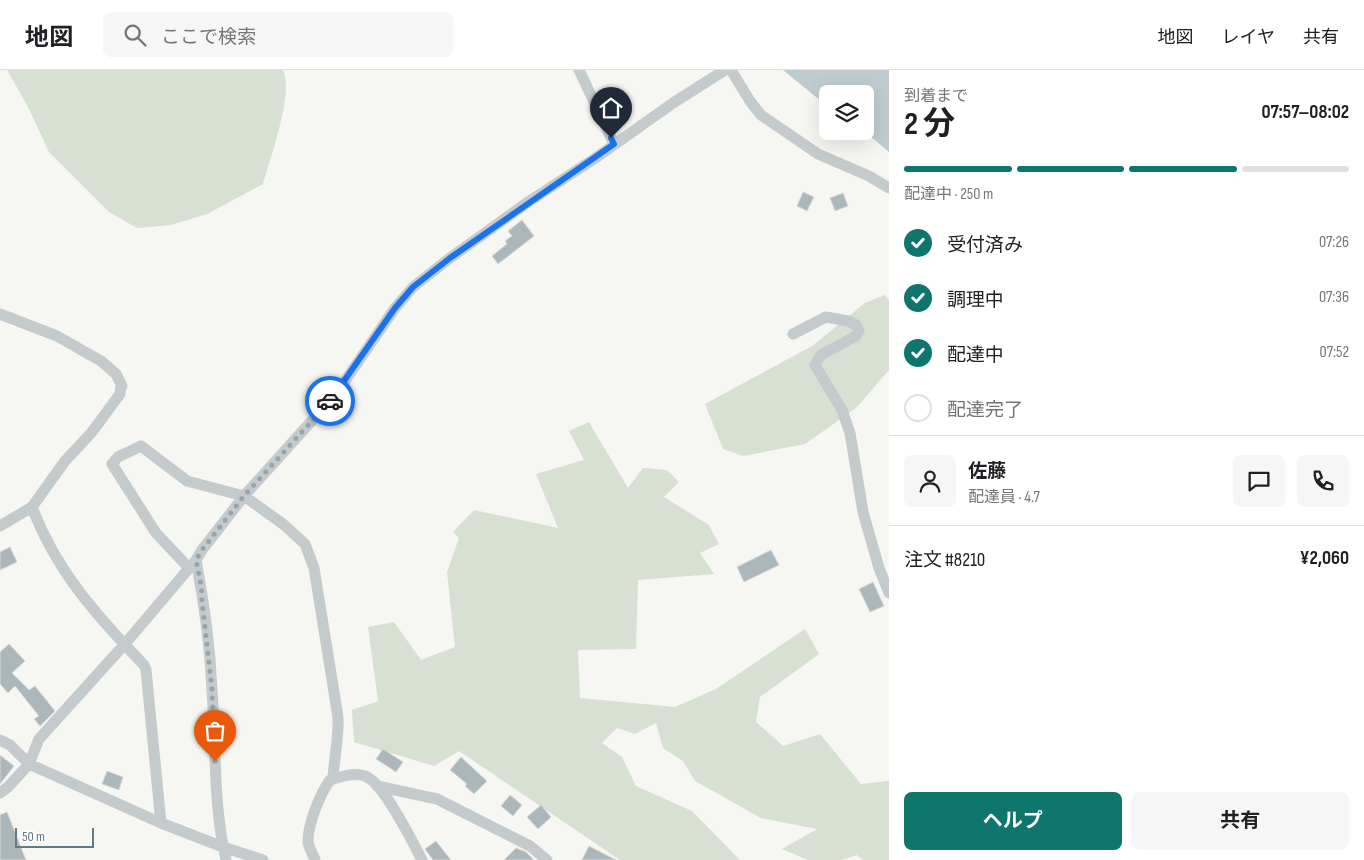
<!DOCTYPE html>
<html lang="ja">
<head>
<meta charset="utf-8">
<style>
	:root { --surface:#fff; --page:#f6f6f6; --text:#202124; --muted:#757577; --line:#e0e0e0; --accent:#0f766e }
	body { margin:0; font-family:"Sofia Sans Condensed","Noto Sans JP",sans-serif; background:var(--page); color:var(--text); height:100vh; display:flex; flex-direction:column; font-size:19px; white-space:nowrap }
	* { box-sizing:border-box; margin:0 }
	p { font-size:16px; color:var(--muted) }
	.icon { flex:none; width:28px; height:28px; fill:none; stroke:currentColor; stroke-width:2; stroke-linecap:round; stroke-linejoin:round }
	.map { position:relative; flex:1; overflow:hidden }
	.side { display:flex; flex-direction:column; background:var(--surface); width:475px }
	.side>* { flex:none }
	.buttons { position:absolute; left:819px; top:15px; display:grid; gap:10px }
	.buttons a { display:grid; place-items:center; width:55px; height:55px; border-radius:8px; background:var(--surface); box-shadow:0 5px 20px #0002; font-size:25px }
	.scale { position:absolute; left:15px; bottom:12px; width:79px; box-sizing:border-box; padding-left:5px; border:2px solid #627a87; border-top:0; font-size:14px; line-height:18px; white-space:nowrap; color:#627a87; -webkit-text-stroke:4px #fff; paint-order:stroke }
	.pin { position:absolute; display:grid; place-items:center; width:42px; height:42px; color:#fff; margin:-51px -21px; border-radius:50% 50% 50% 0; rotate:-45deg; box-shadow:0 0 5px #0007 }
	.pin .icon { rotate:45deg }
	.courier { position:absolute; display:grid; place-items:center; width:50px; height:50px; margin:-25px; border:4px solid #1a73e8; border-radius:50%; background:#fff; color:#222; box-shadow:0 1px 6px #0007 }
	.head em { font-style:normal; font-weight:700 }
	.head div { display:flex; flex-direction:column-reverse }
	.head { display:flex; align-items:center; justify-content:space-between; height:85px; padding:0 15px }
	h1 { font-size:32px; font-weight:700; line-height:38px }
	.bar { display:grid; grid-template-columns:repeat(4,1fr); gap:8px 5px; align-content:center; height:60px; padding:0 15px }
	.bar i { height:6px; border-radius:4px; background:var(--line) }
	.bar .current { background:var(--accent) }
	.bar p { grid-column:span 4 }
	.line { display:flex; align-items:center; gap:12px; padding:0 15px; border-top:1px solid var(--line) }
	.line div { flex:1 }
	.round { display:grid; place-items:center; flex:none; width:52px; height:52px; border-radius:8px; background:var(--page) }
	ol { padding:0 15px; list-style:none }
	li { display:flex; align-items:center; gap:15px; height:55px }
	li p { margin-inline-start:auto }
	li .icon { padding:5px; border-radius:50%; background:var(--accent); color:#fff; stroke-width:4 }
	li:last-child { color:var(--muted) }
	li i { width:28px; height:28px; border:2px solid var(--line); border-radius:50% }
	.button { display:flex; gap:10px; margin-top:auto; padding:10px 15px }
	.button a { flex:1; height:58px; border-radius:8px; background:var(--accent); color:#fff; font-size:20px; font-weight:700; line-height:58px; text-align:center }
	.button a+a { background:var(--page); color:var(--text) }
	header { display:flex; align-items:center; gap:30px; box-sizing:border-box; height:70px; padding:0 25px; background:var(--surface); border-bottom:1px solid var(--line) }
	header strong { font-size:24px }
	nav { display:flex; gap:28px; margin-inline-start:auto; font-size:18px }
	.search { width:350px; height:45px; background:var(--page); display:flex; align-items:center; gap:12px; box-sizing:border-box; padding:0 18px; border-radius:8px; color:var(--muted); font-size:19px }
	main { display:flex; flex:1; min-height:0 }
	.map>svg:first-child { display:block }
	.green { fill:#d8dfd3 }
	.water { fill:#beccd0 }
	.building { fill:#acb7bb; stroke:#d8d7d5 }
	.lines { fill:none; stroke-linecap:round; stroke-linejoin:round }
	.minor { stroke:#c5cacd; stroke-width:11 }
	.done { stroke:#96a5ac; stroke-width:5; stroke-dasharray:0 9 }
	.route { stroke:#1a73e8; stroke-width:6 }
</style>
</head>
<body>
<header>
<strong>地図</strong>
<div class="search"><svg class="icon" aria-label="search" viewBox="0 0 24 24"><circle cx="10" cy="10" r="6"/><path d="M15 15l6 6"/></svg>ここで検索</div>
<nav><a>地図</a><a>レイヤ</a><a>共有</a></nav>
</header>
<main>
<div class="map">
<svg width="889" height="790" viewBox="0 0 889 790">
	<rect width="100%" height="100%" fill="#f6f6f2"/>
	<!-- green -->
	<path class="green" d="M 7,0 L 283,0 C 294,24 270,88 263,114 L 207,144 L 171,155 L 137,158 L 109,142 L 49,82 L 28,37 Z
		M 885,225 L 889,230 L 889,300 L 856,338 L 805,374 L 743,386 L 723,379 L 705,334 L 812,276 L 865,233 Z
		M 589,352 L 628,418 L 643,398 L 667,400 L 679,412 L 664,427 L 709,455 L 719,474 L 700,483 L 714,504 L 638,510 L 636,579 L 578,580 L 580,628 L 675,637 L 716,619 L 805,559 L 819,584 L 760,627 L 756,652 L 783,676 L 820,664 L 861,714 L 889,711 L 889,790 L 863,790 L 857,785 L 841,790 L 808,790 L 782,779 L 817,759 L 761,748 L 695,711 L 683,691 L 663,678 L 656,653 L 635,664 L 617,658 L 602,673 L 622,687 L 636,716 L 692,741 L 740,790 L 620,790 L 459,681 L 434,696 L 354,672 L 352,640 L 378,631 L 368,557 L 394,552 L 421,590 L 455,577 L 447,502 L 459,468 L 453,462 L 474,440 L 558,458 L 536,404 L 584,390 L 569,361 Z"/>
	<!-- water -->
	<path class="water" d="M 783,0 L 889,0 L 889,82 L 864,61 L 865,61 L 865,24 L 828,24 L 827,36 Z"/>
	<!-- building -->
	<path class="building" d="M 803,122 L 814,127 L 807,141 L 797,136 Z
		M 843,123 L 848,136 L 835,141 L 830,128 Z
		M 522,150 L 534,166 L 498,194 L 492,186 L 507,174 L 505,171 L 512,166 L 508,161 Z
		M 10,477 L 17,492 L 0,500 L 0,482 Z
		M 771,480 L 779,495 L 744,512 L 737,497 Z
		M 873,512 L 884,536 L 870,542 L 859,519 Z
		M 9,574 L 25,591 L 12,603 L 29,620 L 35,616 L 55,641 L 40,656 L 34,649 L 39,646 L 15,616 L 8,623 L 0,614 L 0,582 Z
		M 383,679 L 403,692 L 396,702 L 376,689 Z
		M 0,685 L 14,696 L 0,714 Z
		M 461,687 L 487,711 L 474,724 L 465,716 L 467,714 L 450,700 Z
		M 107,701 L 123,707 L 119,720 L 102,714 Z
		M 510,725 L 522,735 L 513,746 L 501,736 Z
		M 541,735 L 551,747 L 538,759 L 527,747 Z
		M 7,742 L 26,790 L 0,790 L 0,745 Z
		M 436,771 L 451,790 L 433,790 L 425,779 Z
		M 589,776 L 616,790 L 582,790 Z
		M 516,778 L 526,782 L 534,790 L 504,790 Z"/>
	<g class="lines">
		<!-- minor -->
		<path class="minor" d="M 579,0 L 614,74
			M 731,0 L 750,31 L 761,45 L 818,84 L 869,106 L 889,118
			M 0,244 L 57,266 L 101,291 L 116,304 L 122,316 L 121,316 L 120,324 L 92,362 L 65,391 L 32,437 C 56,501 97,546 144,595 L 146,600 L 161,753
			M 793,264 L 826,247 L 848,251 L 856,255 L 859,261 L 856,266 L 821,285 L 815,295 L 842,340 L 850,363 L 863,442 L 879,498 L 889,523
			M 0,456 L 32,437
			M 196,490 C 204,532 210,576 212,619 C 216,676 213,734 226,790
			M 189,498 L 156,463 L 112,394 L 118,387 L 141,376 L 187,411 L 244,426 L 283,454 L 305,474 L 314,498 L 338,647 C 339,668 334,688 333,709
			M 0,670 L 10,675 L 29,694 L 161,753 L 223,777 L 263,790
			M 377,716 L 437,729 L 530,776 L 547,790
			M 0,723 L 8,717 L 29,694 L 39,669 L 124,575 L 196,490 L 202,480 L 244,426 L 336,324 L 395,238 L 413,217 L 450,188 L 528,132 L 594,89 L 673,33 L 725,0
			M 315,790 C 313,784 308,777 308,771 C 308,754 320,724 330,710 C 340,707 354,702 365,706 C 384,713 412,771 422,790"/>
	</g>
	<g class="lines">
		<!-- done -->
		<path class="done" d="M 215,691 L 212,619 L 201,522 L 202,520 L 196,490 L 202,480 L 244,426 L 330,331"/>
		<!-- route -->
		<path class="route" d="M 330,331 L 395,238 L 413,217 L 450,188 L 614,74 L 611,68"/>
	</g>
</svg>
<div class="buttons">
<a><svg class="icon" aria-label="layers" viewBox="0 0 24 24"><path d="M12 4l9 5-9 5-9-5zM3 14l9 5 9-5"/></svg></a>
</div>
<div class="scale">50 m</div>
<div class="pin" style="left:215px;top:691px;background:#ea580c"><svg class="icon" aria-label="bag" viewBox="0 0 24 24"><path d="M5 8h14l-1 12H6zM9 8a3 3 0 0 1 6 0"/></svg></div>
<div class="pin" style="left:611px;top:68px;background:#1f2937"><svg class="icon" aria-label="home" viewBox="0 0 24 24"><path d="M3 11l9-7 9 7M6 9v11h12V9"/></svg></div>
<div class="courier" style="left:330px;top:331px"><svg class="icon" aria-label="car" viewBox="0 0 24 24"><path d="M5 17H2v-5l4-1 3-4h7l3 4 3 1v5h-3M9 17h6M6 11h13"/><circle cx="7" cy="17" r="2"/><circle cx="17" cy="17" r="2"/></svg></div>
</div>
<section class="side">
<div class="head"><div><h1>2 分</h1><p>到着まで</p></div><em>07:57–08:02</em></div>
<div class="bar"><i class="current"></i><i class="current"></i><i class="current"></i><i></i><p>配達中 · 250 m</p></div>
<ol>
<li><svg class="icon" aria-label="check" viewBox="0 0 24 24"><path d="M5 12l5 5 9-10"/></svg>受付済み<p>07:26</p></li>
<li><svg class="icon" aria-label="check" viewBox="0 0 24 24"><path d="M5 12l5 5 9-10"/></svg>調理中<p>07:36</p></li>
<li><svg class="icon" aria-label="check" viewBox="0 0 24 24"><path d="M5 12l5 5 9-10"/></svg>配達中<p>07:52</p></li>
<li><i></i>配達完了</li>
</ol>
<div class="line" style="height:90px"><a class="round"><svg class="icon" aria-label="person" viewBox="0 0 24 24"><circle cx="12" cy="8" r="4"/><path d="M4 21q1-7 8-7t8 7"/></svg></a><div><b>佐藤</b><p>配達員 · 4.7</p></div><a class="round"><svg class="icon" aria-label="chat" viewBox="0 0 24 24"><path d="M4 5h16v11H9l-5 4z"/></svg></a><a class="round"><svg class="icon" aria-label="phone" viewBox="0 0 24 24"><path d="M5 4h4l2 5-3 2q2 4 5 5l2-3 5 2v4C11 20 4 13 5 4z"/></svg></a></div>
<div class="line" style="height:65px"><div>注文 #8210</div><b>¥2,060</b></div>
<div class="button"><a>ヘルプ</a><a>共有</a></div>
</section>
</main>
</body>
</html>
